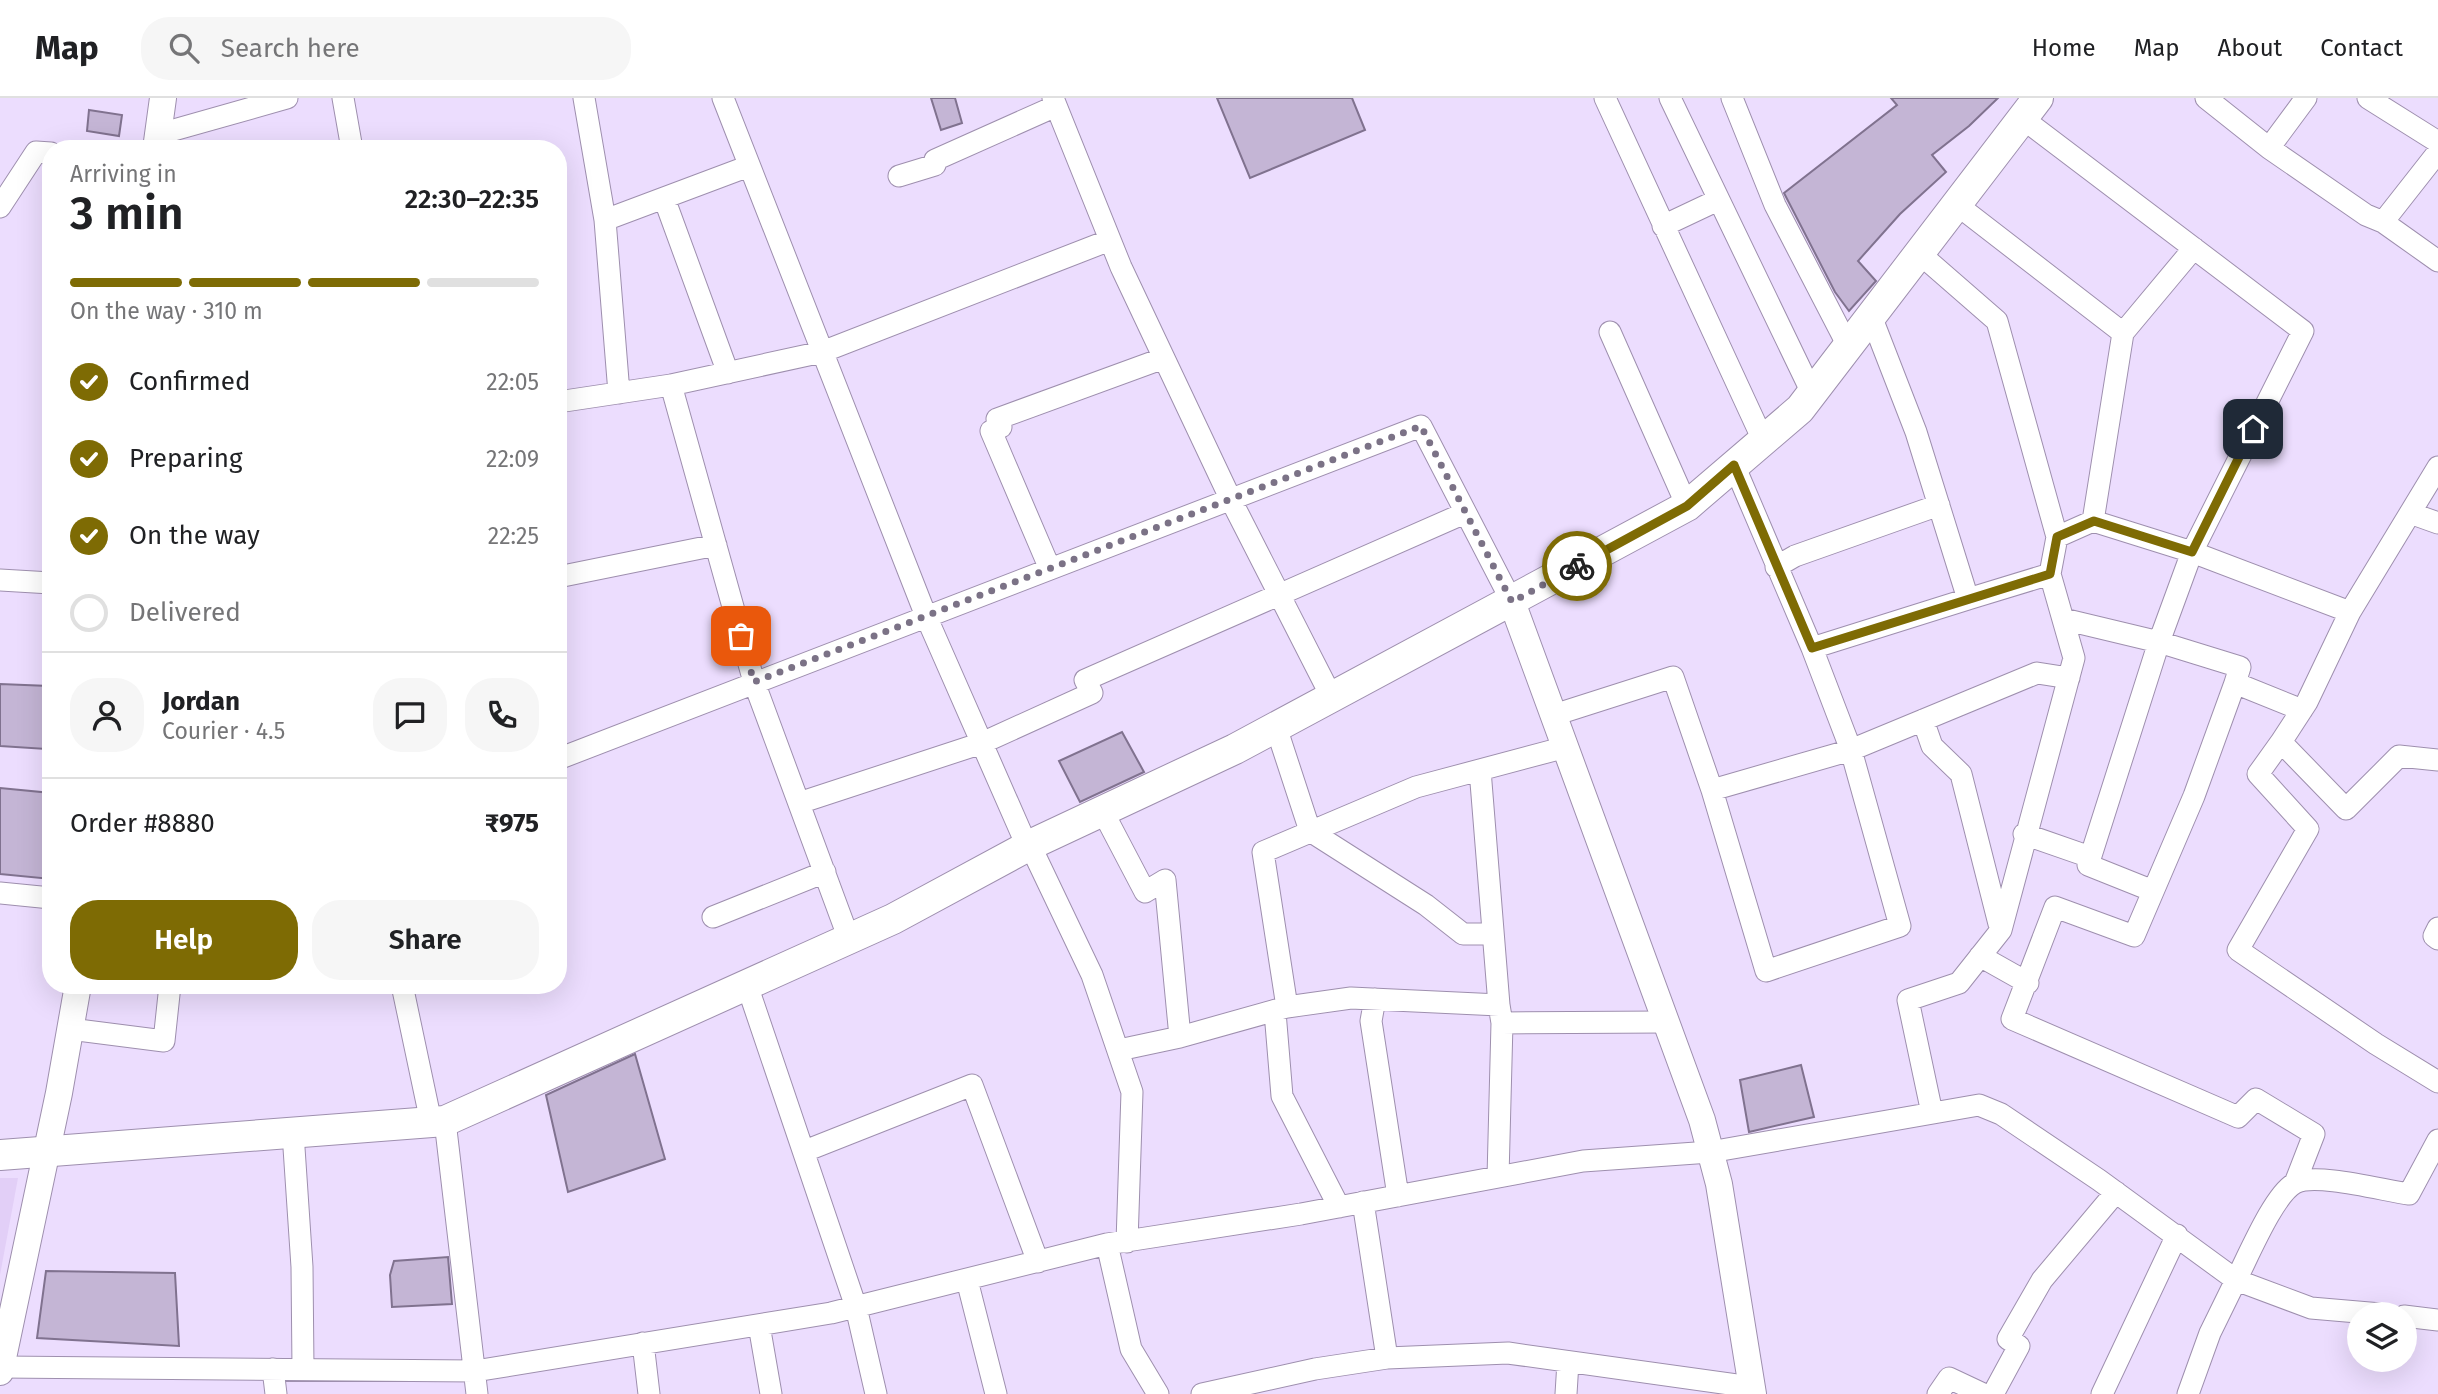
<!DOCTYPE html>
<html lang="en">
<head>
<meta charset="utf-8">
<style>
	:root { --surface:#fff; --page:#f6f6f6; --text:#202124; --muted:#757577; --line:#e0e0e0; --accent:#7e6b04 }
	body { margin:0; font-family:"Fira Sans",sans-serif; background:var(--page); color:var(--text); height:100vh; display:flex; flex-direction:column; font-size:26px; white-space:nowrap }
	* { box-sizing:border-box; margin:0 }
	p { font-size:23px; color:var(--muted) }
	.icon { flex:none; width:38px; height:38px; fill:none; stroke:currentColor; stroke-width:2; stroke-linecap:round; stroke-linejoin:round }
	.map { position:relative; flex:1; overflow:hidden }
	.panel { position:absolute; left:42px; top:42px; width:525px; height:854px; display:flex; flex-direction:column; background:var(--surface); border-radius:28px; box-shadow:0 7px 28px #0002 }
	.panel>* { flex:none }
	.tools { position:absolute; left:2347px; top:1204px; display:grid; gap:14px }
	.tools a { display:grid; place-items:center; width:70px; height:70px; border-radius:50%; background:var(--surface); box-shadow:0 7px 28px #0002; font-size:35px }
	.pin { position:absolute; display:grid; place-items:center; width:60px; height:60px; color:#fff; margin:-30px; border-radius:14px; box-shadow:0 4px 10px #0006 }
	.courier { position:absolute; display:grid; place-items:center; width:70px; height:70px; margin:-35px; border:5px solid #7e6b04; border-radius:50%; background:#fff; color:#222; box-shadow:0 2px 9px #0007 }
	.head em { font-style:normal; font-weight:600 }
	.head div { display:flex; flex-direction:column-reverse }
	.head { display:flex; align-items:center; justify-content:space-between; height:119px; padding:0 28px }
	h1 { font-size:46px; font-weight:600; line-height:52px }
	.bar { display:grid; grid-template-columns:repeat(4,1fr); gap:10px 7px; align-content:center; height:84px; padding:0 28px }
	.bar i { height:9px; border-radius:5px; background:var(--line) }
	.bar .selected { background:var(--accent) }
	.bar p { grid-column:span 4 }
	.line { display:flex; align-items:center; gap:18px; padding:0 28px; border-top:2px solid var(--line) }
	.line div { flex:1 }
	.round { display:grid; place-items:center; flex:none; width:74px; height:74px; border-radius:28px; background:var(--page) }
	ol { padding:0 28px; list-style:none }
	li { display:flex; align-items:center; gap:21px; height:77px }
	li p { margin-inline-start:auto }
	li .icon { padding:7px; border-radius:50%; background:var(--accent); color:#fff; stroke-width:4 }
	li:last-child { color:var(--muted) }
	li i { width:38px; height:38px; border:4px solid var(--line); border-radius:50% }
	.primary-button { display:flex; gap:14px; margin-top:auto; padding:14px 28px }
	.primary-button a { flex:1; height:80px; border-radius:28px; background:var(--accent); color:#fff; font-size:28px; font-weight:600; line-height:80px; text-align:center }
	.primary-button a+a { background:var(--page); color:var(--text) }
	header { display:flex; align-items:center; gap:42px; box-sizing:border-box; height:98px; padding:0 35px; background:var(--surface); border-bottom:2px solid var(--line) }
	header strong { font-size:33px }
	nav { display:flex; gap:38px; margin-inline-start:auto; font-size:24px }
	.search { width:490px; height:63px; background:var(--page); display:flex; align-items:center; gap:18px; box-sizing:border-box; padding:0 24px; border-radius:28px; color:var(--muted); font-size:26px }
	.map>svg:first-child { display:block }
	.built { fill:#e2cff7 }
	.building { fill:#c4b5d5; stroke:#80728f; stroke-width:2 }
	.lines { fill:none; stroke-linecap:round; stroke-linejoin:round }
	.minor-casing { stroke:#9e8fae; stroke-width:23 }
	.tertiary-casing { stroke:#9e8fae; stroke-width:28 }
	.secondary-casing { stroke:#9e8fae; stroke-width:32 }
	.minor { stroke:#fff; stroke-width:21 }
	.tertiary { stroke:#fff; stroke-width:26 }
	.secondary { stroke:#fff; stroke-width:30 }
	.done { stroke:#7b7286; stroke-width:7; stroke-dasharray:0 12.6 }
	.route { stroke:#7e6b04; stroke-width:9 }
</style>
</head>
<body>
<header>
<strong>Map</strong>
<div class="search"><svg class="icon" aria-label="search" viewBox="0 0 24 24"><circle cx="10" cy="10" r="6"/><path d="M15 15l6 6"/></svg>Search here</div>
<nav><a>Home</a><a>Map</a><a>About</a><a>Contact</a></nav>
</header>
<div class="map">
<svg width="2438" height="1296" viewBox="0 0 2438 1296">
	<rect width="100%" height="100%" fill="#ecddfe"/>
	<!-- built -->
	<path class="built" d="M 0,1080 L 18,1080 L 0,1177 Z"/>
	<!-- building -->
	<path class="building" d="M 931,0 L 955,0 L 962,25 L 941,32 Z
		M 1217,0 L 1352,0 L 1365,32 L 1250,80 Z
		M 1891,0 L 1998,0 L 1969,28 L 1932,57 L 1946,74 L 1900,116 L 1858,163 L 1876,183 L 1849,213 L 1835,194 L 1784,95 L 1897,7 Z
		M 89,12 L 122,17 L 119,38 L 87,33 Z
		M 0,586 L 49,588 L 46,651 L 0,648 Z
		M 1122,634 L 1144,674 L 1080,704 L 1059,663 Z
		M 0,690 L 51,695 L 51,781 L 0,776 Z
		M 635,956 L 665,1061 L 568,1094 L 546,997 Z
		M 1801,967 L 1814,1019 L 1749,1034 L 1740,982 Z
		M 448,1159 L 452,1206 L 392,1209 L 390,1177 L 394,1163 Z
		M 46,1173 L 175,1175 L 179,1248 L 37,1240 Z"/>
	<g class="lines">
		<defs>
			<path id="minor" d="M 343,0 L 352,51
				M 584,0 L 605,122 L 749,68
				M 723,0 L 926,518 L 1027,748
				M 1053,0 L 1121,169 L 1231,402 L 1332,600
				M 1605,0 L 1763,342
				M 1670,0 L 1812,295
				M 1732,0 L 1775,107 L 1847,246
				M 2206,0 L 2269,50 L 2366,117 L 2383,124 L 2438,54
				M 2368,0 L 2438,44
				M 2022,20 L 2303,233 L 2192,454 L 2159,544 L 2063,521
				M 156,37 L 287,0
				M 2269,50 L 2306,0
				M 899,78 L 935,67 L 935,62 L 1056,8
				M 664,100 L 728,275
				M 1956,106 L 2123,235 L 2093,423
				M 0,109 L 36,54 L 51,55
				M 605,122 L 619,295
				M 2383,124 L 2438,163
				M 1663,128 L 1718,102
				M 1919,155 L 1997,223 L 2057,439
				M 1610,234 L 1687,408
				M 2123,235 L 2194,150
				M 671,287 L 754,584 L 849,841
				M 558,304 L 671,287 L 822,254 L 1110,142
				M 1734,367 L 1812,550 L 1968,501 L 1916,334 L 1871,218
				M 2438,369 L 2350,514 L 2307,604 L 2281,644 L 2346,711 L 2399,658 L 2438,662
				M 2410,415 L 2438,425
				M 1776,469 L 1795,458 L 1939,407
				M 1050,471 L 991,333 L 1001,329 L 997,321 L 1164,260
				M 558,479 L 716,447
				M 0,482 L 51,485
				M 1968,501 L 2050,476 L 2057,439 L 2093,423 L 2192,454 L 2350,514
				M 1554,617 L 1673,579 L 1712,692 L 1851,652 L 1812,550
				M 1923,622 L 1932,648 L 1961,676 L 1999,826
				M 1276,629 L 1310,733 L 1426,807 L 1463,836 L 1493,836
				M 2281,644 L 2258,676 L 2308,731 L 2238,852 L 2376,946 L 2438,984
				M 1566,649 L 1416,689 L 1263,754 L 1287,909 L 1351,900 L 1499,907 L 1502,925 L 1666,924
				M 558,661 L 1421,328 L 1512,504
				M 1480,672 L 1499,907
				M 1712,692 L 1766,873 L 1900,828 L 1851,652 L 2037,575 L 2069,580
				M 799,705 L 982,645 L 1092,595 L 1085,582 L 1465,415
				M 1102,712 L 1145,794 L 1165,782 L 1180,939 L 1287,909
				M 2024,736 L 2090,759
				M 1030,747 L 1092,877 L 1132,994 L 1127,1144
				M 2153,793 L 2088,767 L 2159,544 L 2240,569 L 2235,585
				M 0,795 L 51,800
				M 713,819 L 825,774
				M 2438,830 L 2434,838 L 2438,841
				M 1980,858 L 2028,885
				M 402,887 L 431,1024
				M 747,887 L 856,1209 L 876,1296
				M 1375,901 L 1371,923 L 1398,1098
				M 1275,914 L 1282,998 L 1339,1109
				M 70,931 L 164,943 L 170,887
				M 1119,952 L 1180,939
				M 1932,1015 L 1908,902 L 1959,885 L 2001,832 L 2074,560 L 2050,476
				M 445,1023 L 477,1296
				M 293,1035 L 302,1169 L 303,1271
				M 805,1053 L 972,987 L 1038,1164
				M 1498,1079 L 1502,925
				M 2295,1085 L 2314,1036 L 2256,1001 L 2238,1019 L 2012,921 L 2055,809 L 2134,838 L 2194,698 L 2235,585 L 2302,612
				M 1363,1104 L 1387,1260
				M 1107,1146 L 1131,1251 L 1158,1296
				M 967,1182 L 996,1296
				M 2404,1218 L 2438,1222
				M 759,1227 L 771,1296
				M 643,1245 L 649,1296
				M 1,1269 L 475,1273 L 831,1215 L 1107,1146 L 1301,1116 L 1583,1063 L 1710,1054 L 1979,1007 L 2001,1016 L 2099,1082 L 2236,1182 C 2248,1159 2274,1096 2295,1085 C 2316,1074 2385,1093 2409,1096 L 2438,1042
				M 273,1271 L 276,1296
				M 1202,1296 L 1315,1271 L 1387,1260 L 1508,1255 L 1751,1289
				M 1566,1296 L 1568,1264
				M 1938,1296 L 1949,1280 L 1983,1296
				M 1993,1296 L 2019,1248 L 2008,1241 L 2042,1182 L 2116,1094
				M 2102,1296 L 2177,1137
				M 2188,1296 L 2210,1235 L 2236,1182 L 2311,1210 L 2381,1216"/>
			<path id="tertiary" d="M 156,51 L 163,0
				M 1512,504 L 1702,1022 L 1719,1086 L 1753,1296
				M 0,1274 L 59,995 L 78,887"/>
			<path id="secondary" d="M 0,1057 L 445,1023 L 893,821 L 1030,747 L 1235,651 L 1687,408 L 1800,311 L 2038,0"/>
		</defs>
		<!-- minor casing -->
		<use href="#minor" class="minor-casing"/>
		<!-- tertiary casing -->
		<use href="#tertiary" class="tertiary-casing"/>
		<!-- secondary casing -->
		<use href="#secondary" class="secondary-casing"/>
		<!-- minor -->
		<use href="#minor" class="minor"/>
		<!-- tertiary -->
		<use href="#tertiary" class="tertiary"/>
		<!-- secondary -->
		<use href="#secondary" class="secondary"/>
	</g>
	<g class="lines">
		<!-- done -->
		<path class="done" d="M 741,538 L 754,584 L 1421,328 L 1512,504 L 1577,468"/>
		<!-- route -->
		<path class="route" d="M 1577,468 L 1687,408 L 1734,367 L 1812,550 L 2050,476 L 2057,439 L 2094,423 L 2192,454 L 2253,331"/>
	</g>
</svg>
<div class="tools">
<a><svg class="icon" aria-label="layers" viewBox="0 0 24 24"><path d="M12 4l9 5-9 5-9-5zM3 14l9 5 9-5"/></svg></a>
</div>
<div class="pin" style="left:741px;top:538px;background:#ea580c"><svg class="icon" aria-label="bag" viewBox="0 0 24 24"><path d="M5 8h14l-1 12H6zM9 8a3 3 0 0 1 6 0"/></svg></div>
<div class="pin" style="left:2253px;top:331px;background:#1f2937"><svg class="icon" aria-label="home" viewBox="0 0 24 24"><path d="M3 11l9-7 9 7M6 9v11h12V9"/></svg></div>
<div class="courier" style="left:1577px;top:468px"><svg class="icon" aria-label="bike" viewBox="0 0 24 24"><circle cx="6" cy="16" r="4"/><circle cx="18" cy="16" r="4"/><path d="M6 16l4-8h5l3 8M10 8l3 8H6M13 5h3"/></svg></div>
<section class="panel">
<div class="head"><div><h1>3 min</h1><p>Arriving in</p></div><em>22:30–22:35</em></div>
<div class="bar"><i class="selected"></i><i class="selected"></i><i class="selected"></i><i></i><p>On the way · 310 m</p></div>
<ol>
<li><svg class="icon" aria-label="check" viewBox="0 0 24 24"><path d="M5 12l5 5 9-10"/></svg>Confirmed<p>22:05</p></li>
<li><svg class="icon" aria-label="check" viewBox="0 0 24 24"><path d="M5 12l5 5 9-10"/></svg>Preparing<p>22:09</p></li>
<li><svg class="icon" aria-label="check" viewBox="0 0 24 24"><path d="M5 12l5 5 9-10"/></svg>On the way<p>22:25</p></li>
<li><i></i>Delivered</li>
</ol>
<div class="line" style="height:126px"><a class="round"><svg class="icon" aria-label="person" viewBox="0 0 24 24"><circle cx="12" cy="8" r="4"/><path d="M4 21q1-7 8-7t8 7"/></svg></a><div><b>Jordan</b><p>Courier · 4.5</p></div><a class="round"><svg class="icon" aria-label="chat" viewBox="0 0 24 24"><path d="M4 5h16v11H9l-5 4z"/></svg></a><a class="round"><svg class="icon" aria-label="phone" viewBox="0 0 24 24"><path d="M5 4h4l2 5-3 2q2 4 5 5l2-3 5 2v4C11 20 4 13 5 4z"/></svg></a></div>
<div class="line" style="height:91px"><div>Order #8880</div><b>₹975</b></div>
<div class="primary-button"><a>Help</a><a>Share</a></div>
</section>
</div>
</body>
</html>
